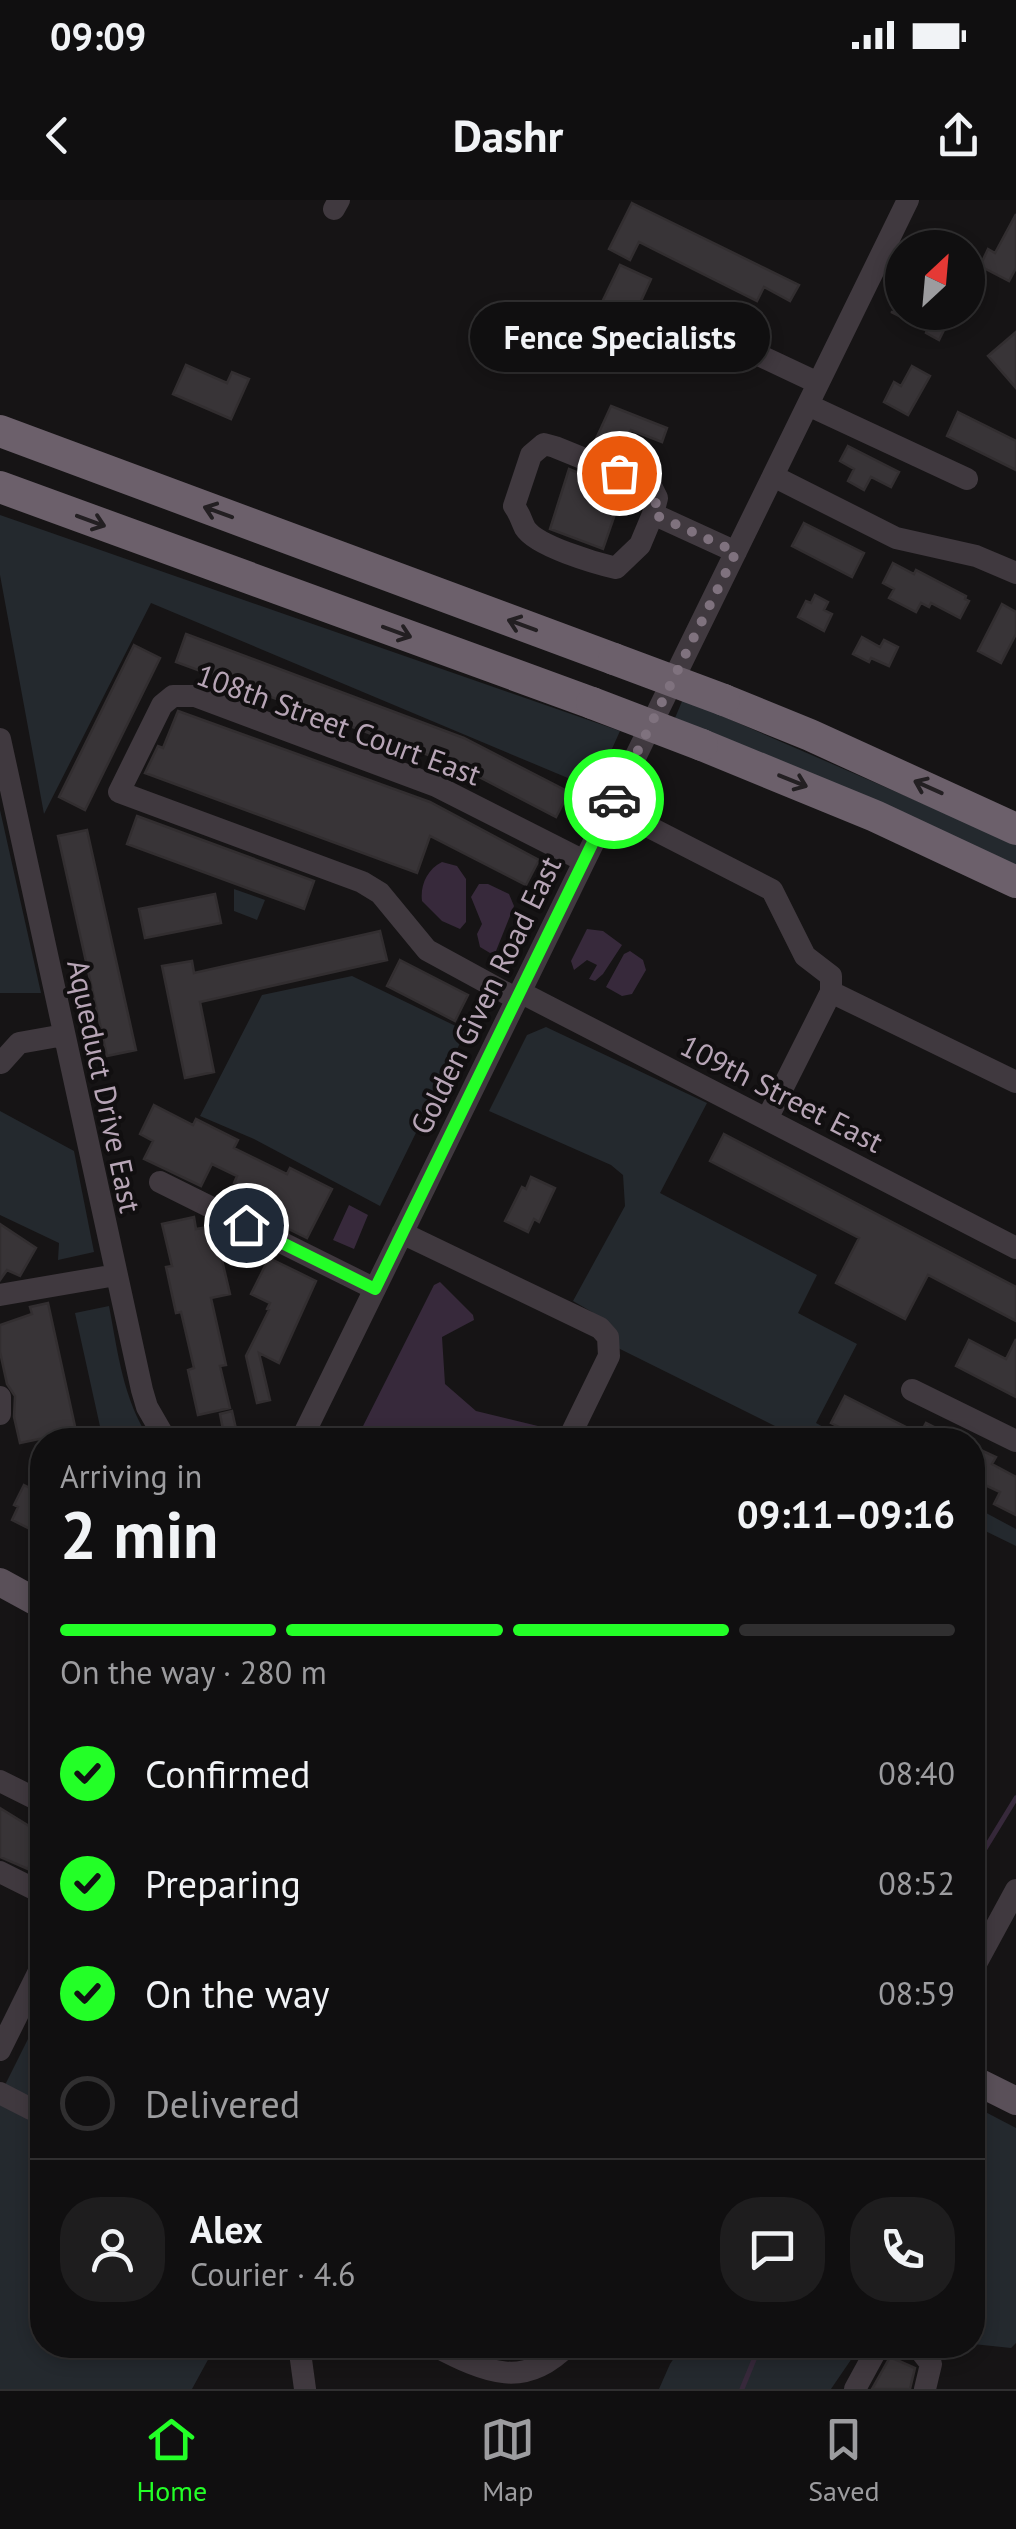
<!DOCTYPE html>
<html lang="en">
<head>
<meta charset="utf-8">
<style>
	:root { --surface:#100f10; --page:#1e1d1e; --text:#f1f3f6; --muted:#9c9c9f; --line:#302f30; --accent:#23ff27 }
	body { margin:0; font-family:"PT Sans",sans-serif; background:var(--page); color:var(--text); height:100vh; display:flex; flex-direction:column; font-size:38px; white-space:nowrap }
	* { box-sizing:border-box; margin:0 }
	p { font-size:32px; color:var(--muted) }
	.icon { flex:none; width:55px; height:55px; fill:none; stroke:currentColor; stroke-width:2; stroke-linecap:round; stroke-linejoin:round }
	.map { position:relative; flex:1; overflow:hidden }
	.details { position:absolute; left:30px; top:1228px; width:955px; height:930px; display:flex; flex-direction:column; background:var(--surface); border-radius:40px; box-shadow:0 5px 15px #0003,0 0 0 2px var(--line) }
	.details>* { flex:none }
	.needle { width:65px; rotate:26deg }
	.controls { position:absolute; left:885px; top:30px; display:grid; gap:20px }
	.controls a { display:grid; place-items:center; width:100px; height:100px; border-radius:50%; background:var(--surface); box-shadow:0 5px 15px #0003,0 0 0 2px var(--line); font-size:50px }
	.pin { position:absolute; display:grid; place-items:center; width:85px; height:85px; color:#fff; margin:-42px; border:5px solid #fff; border-radius:50%; box-shadow:0 2px 10px #0007 }
	.courier { position:absolute; display:grid; place-items:center; width:100px; height:100px; margin:-50px; border:8px solid #23ff27; border-radius:50%; background:#fff; color:#222; box-shadow:0 2px 12px #0007 }
	.bubble { position:absolute; height:70px; border-radius:35px; background:var(--surface); box-shadow:0 5px 15px #0003,0 0 0 2px var(--line); font-size:32px; font-weight:700; line-height:70px; text-align:center }
	.summary em { font-style:normal; font-weight:700 }
	.summary div { display:flex; flex-direction:column-reverse }
	.summary { display:flex; align-items:center; justify-content:space-between; height:170px; padding:0 30px }
	h1 { font-size:65px; font-weight:700; line-height:75px }
	.bar { display:grid; grid-template-columns:repeat(4,1fr); gap:15px 10px; align-content:center; height:120px; padding:0 30px }
	.bar i { height:12px; border-radius:8px; background:var(--line) }
	.bar .active { background:var(--accent) }
	.bar p { grid-column:span 4 }
	.line { display:flex; align-items:center; gap:25px; padding:0 30px; border-top:2px solid var(--line) }
	.line div { flex:1 }
	.round { display:grid; place-items:center; flex:none; width:105px; height:105px; border-radius:40px; background:var(--page) }
	ol { padding:0 30px; list-style:none }
	li { display:flex; align-items:center; gap:30px; height:110px }
	li p { margin-inline-start:auto }
	li .icon { padding:10px; border-radius:50%; background:var(--accent); color:#111; stroke-width:4 }
	li:last-child { color:var(--muted) }
	li i { width:55px; height:55px; border:5px solid var(--line); border-radius:50% }
	.status { display:flex; justify-content:space-between; align-items:center; height:70px; padding:0 50px; background:var(--surface); direction:ltr }
	.status svg { height:28px; fill:currentColor }
	header { display:flex; justify-content:space-between; align-items:center; height:130px; padding:0 30px; background:var(--surface); font-size:45px; font-weight:700 }
	.tabs { display:flex; justify-content:space-around; align-items:center; height:140px; border-top:2px solid var(--line); background:var(--surface); font-size:28px; color:var(--muted) }
	.tabs a { display:grid; justify-items:center; gap:5px }
	.tabs .active { color:var(--accent) }
	.map>svg:first-child { display:block }
	.green { fill:#24292e }
	.water { fill:#37293b }
	.lines { fill:none; stroke-linecap:round; stroke-linejoin:round }
	.stream { stroke:#37293b; stroke-width:5 }
	.building { fill:#383437; stroke:#322e30; stroke-width:2.5 }
	.minor { stroke:#40393f; stroke-width:22 }
	.major { stroke:#5a5059; stroke-width:28 }
	.highway { stroke:#6c606b; stroke-width:32 }
	.highway-bridge { stroke:#6c606b; stroke-width:32 }
	.oneway { stroke:#231f22 }
	.done { stroke:#7f727e; stroke-width:10; stroke-dasharray:0 18 }
	.route { stroke:#23ff27; stroke-width:12 }
	.labels { text-anchor:middle; dominant-baseline:central; stroke-width:8; stroke-linejoin:round; paint-order:stroke }
	.street-label { font-size:30px; fill:#b7a5b6; stroke:#110f10 }
</style>
</head>
<body>
<div class="status"><b>09:09</b><svg viewBox="0 0 49 12"><path d="M0 12V9h3v3zM5 12V6h3v6zM10 12V3h3v9zM15 12V0h3v12zM26 1h20v11H26zM47 4h2v5h-2z"/></svg></div>
<header><svg class="icon" aria-label="back" viewBox="0 0 24 24"><path d="M15 5l-7 7 7 7"/></svg>Dashr<svg class="icon" aria-label="share" viewBox="0 0 24 24"><path d="M12 15V3M7 8l5-5 5 5M5 13v7h14v-7"/></svg></header>
<div class="map">
<svg width="1016" height="2189" viewBox="0 0 1016 2189">
	<rect width="100%" height="100%" fill="#161415"/>
	<!-- green -->
	<path class="green" d="M 0,315 L 620,531 L 594,589 L 151,403 L 44,614 L 0,375 Z
		M 683,499 L 1016,644 L 1016,666 L 675,518 Z
		M 0,610 L 41,793 L 0,793 Z
		M 234,689 L 265,700 L 257,720 L 234,711 Z
		M 352,776 L 466,831 L 380,1006 L 254,939 L 200,916 L 262,795 Z
		M 546,827 L 707,903 L 660,993 L 817,1075 L 798,1113 L 857,1144 L 816,1223 L 847,1240 L 803,1240 L 616,1147 L 592,1112 L 573,1101 L 625,1006 L 623,975 L 611,965 L 489,911 L 527,835 Z
		M 0,911 L 74,951 L 94,1052 L 58,1060 L 59,1043 L 0,1015 Z
		M 109,1106 C 118,1153 123,1199 150,1240 L 103,1240 L 75,1113 Z
		M 973,1306 L 1016,1329 L 1016,1346 L 973,1325 Z
		M 42,1811 L 42,2145 L 216,2145 L 192,2189 L 0,2189 L 0,1895 Z
		M 972,1905 L 1016,1928 L 1016,2143 L 1011,2148 L 973,2144 Z
		M 683,2145 L 861,2145 L 831,2189 L 659,2189 L 670,2164 Z"/>
	<!-- water -->
	<path class="water" d="M 442,662 L 457,666 L 466,679 L 466,722 L 460,729 L 442,721 L 422,701 C 420,686 427,669 442,662 Z
		M 479,684 L 488,684 L 509,694 L 514,706 L 496,751 L 490,753 L 480,747 L 477,734 L 482,724 L 471,697 Z
		M 587,729 L 603,731 L 622,745 L 603,774 L 595,781 L 589,779 L 597,765 L 587,760 L 574,770 L 571,761 Z
		M 630,751 L 643,760 L 646,770 L 632,794 L 622,796 L 606,787 L 624,754 Z
		M 349,1005 L 368,1015 L 354,1049 L 333,1040 Z
		M 440,1082 L 473,1115 L 474,1120 L 442,1137 L 445,1184 L 476,1211 L 542,1227 L 534,1240 L 356,1240 L 434,1085 Z"/>
	<g class="lines">
		<!-- stream -->
		<path class="stream" d="M 972,1670 L 1016,1598
			M 742,2189 L 760,2145"/>
	</g>
	<!-- building -->
	<path class="building" d="M 632,3 L 799,85 L 790,101 L 764,87 L 757,101 L 639,42 L 630,60 L 609,49 Z
		M 1016,14 L 1016,68 L 1009,81 L 980,66 L 988,49 L 995,53 Z
		M 620,65 L 651,79 L 624,138 L 592,123 Z
		M 891,112 L 953,112 L 939,140 L 926,133 L 927,130 Z
		M 1016,132 L 1016,188 L 988,156 Z
		M 186,165 L 227,183 L 232,172 L 249,179 L 231,219 L 173,194 Z
		M 912,166 L 930,176 L 908,215 L 884,202 L 894,182 L 901,186 Z
		M 611,206 L 667,228 L 662,242 L 631,230 L 620,252 L 595,241 Z
		M 958,212 L 1016,241 L 1016,270 L 947,236 Z
		M 848,246 L 899,272 L 891,287 L 871,277 L 864,290 L 848,281 L 854,269 L 840,261 Z
		M 569,269 L 623,291 L 603,349 L 550,329 Z
		M 804,323 L 864,353 L 852,377 L 792,346 Z
		M 893,363 L 914,374 L 916,370 L 966,396 L 965,399 L 969,401 L 960,418 L 931,403 L 929,407 L 921,403 L 916,412 L 889,398 L 894,389 L 883,383 Z
		M 815,395 L 828,402 L 824,410 L 832,414 L 824,431 L 798,417 L 806,401 L 811,403 Z
		M 1002,404 L 1016,412 L 1016,434 L 1001,463 L 978,451 Z
		M 186,434 L 464,538 L 569,592 L 556,617 L 458,566 L 176,462 Z
		M 862,437 L 880,447 L 884,440 L 898,447 L 889,466 L 871,458 L 869,462 L 853,454 Z
		M 134,445 L 160,458 L 85,610 L 59,597 Z
		M 178,511 L 430,602 L 539,660 L 526,685 L 430,636 L 417,673 L 145,573 L 158,546 L 163,548 Z
		M 137,616 L 314,681 L 304,709 L 127,644 Z
		M 87,630 L 136,850 L 107,856 L 58,636 Z
		M 215,694 L 221,723 L 145,738 L 139,709 Z
		M 380,731 L 387,760 L 200,802 L 214,872 L 185,878 L 162,766 L 192,761 L 194,773 Z
		M 400,760 L 468,795 L 455,821 L 387,786 Z
		M 154,905 L 193,925 L 196,919 L 238,940 L 234,948 L 287,974 L 290,968 L 332,989 L 307,1038 L 232,1001 L 239,986 L 234,983 L 237,976 L 212,964 L 201,986 L 144,959 L 153,941 L 140,934 Z
		M 724,934 L 1016,1087 L 1016,1121 L 928,1075 L 905,1119 L 836,1083 L 859,1038 L 710,961 Z
		M 531,977 L 555,988 L 539,1022 L 534,1019 L 528,1032 L 505,1021 L 522,987 L 526,989 Z
		M 194,1017 L 196,1029 L 214,1026 L 230,1094 L 211,1098 L 226,1165 L 220,1166 L 230,1208 L 198,1215 L 188,1170 L 194,1168 L 181,1112 L 176,1113 L 166,1067 L 172,1066 L 162,1024 Z
		M 0,1024 L 36,1048 L 20,1076 L 7,1070 L 0,1080 Z
		M 269,1058 L 316,1081 L 279,1163 L 259,1153 L 270,1200 L 257,1203 L 246,1156 L 269,1110 L 267,1109 L 270,1103 L 251,1094 Z
		M 48,1103 L 78,1240 L 39,1239 L 20,1243 L 14,1217 L 15,1196 L 7,1184 L 0,1152 L 0,1125 L 32,1114 L 30,1107 Z
		M 1016,1139 L 1016,1197 L 956,1166 L 969,1140 L 1006,1159 Z
		M 845,1196 L 920,1234 L 926,1223 L 960,1240 L 865,1240 L 831,1223 Z
		M 232,1211 L 238,1238 L 225,1240 L 220,1214 Z
		M 972,1246 L 996,1257 L 992,1264 L 1016,1277 L 1016,1315 L 994,1304 L 1000,1292 L 972,1279 Z
		M 24,1285 L 42,1294 L 42,1335 L 12,1320 L 18,1307 L 14,1305 Z
		M 0,1608 L 42,1634 L 28,1669 L 0,1657 Z
		M 890,2157 L 915,2168 L 910,2189 L 872,2189 Z"/>
	<g class="lines">
		<!-- minor -->
		<path class="minor" d="M 334,9 L 339,0
			M 674,115 L 818,183
			M 808,205 L 967,279
			M 773,276 L 896,338 L 976,356 L 1016,373
			M 653,314 L 640,345 L 616,368 C 595,363 536,346 525,328 C 521,320 520,314 514,306 L 531,255 L 544,244 L 555,247 L 651,286 L 657,298 L 653,314 L 736,352
			M 0,539 L 142,1190 L 147,1207 L 166,1240
			M 610,607 L 772,690 L 805,756 L 831,776 L 831,792 L 767,919
			M 520,792 L 1016,1048
			M 831,792 L 1016,882
			M 517,799 L 427,750 L 380,693 L 362,682 L 119,592 L 162,505 L 173,496 L 195,496 L 436,586 L 584,661
			M 1,863 L 19,843 L 64,835
			M 160,982 L 375,1089
			M 402,1033 L 600,1128 L 608,1137 L 609,1156 L 568,1240
			M 0,1095 L 116,1075
			M 912,1190 L 1016,1241
			M 0,1197 L 0,1214
			M 301,1240 L 908,0
			M 0,1581 L 42,1602
			M 0,1672 L 42,1693
			M 972,1771 L 1016,1690
			M 0,1850 L 42,1765
			M 0,1893 L 31,1909 L 42,1910
			M 299,2145 L 305,2189
			M 433,2145 C 488,2174 525,2189 568,2145
			M 916,2145 L 931,2164 L 925,2189
			M 855,2189 L 879,2145"/>
		<!-- major -->
		<path class="major" d="M 0,1382 L 42,1405
			M 972,1879 L 1016,1901"/>
		<!-- highway -->
		<path class="highway" d="M 0,231 L 614,459
			M 0,287 L 592,503
			M 724,500 L 810,535 L 1016,629
			M 702,545 L 875,616 L 1016,682"/>
		<!-- highway-bridge -->
		<path class="highway-bridge" d="M 614,459 L 724,500
			M 592,503 L 702,545"/>
	</g>
	<!-- one-way arrows -->
	<defs><path id="oneway-shaft" d="M-6 0H5M1.5-3L5.5 0L1.5 3" fill="none" stroke-width="1.6" stroke-linecap="round" stroke-linejoin="round" transform="scale(2.5)"/></defs>
	<g class="oneway">
		<use href="#oneway-shaft" transform="translate(218 312) rotate(-160)"/>
		<use href="#oneway-shaft" transform="translate(91 321) rotate(20)"/>
		<use href="#oneway-shaft" transform="translate(522 425) rotate(-160)"/>
		<use href="#oneway-shaft" transform="translate(397 432) rotate(20)"/>
		<use href="#oneway-shaft" transform="translate(793 581) rotate(22)"/>
		<use href="#oneway-shaft" transform="translate(928 587) rotate(-156)"/>
	</g>
	<g class="lines">
		<!-- done -->
		<path class="done" d="M 614,599 L 736,352 L 653,314 L 657,298 L 650,286 L 619,273"/>
		<!-- route -->
		<path class="route" d="M 246,1025 L 375,1089 L 614,599"/>
	</g>
	<g class="labels">
		<!-- street labels -->
		<g class="street-label">
			<text transform="translate(339 524) rotate(20)">108th Street Court East</text>
			<text transform="translate(485 795) rotate(-64)">Golden Given Road East</text>
			<text transform="translate(105 886) rotate(78)">Aqueduct Drive East</text>
			<text transform="translate(782 893) rotate(27)">109th Street East</text>
		</g>
	</g>
</svg>
<div class="controls">
<a><svg class="needle" viewBox="-14 -14 28 28"><path d="M0-13l5 13h-10z" fill="#e53935"/><path d="M0 13l5-13h-10z" fill="#9c9c9f"/></svg></a>
</div>
<div class="pin" style="left:619px;top:273px;background:#ea580c"><svg class="icon" aria-label="bag" viewBox="0 0 24 24"><path d="M5 8h14l-1 12H6zM9 8a3 3 0 0 1 6 0"/></svg></div>
<div class="pin" style="left:246px;top:1025px;background:#1f2937"><svg class="icon" aria-label="home" viewBox="0 0 24 24"><path d="M3 11l9-7 9 7M6 9v11h12V9"/></svg></div>
<div class="courier" style="left:614px;top:599px"><svg class="icon" aria-label="car" viewBox="0 0 24 24"><path d="M5 17H2v-5l4-1 3-4h7l3 4 3 1v5h-3M9 17h6M6 11h13"/><circle cx="7" cy="17" r="2"/><circle cx="17" cy="17" r="2"/></svg></div>
<div class="bubble" style="left:470px;top:102px;width:300px">Fence Specialists</div>
<section class="details">
<div class="summary"><div><h1>2 min</h1><p>Arriving in</p></div><em>09:11–09:16</em></div>
<div class="bar"><i class="active"></i><i class="active"></i><i class="active"></i><i></i><p>On the way · 280 m</p></div>
<ol>
<li><svg class="icon" aria-label="check" viewBox="0 0 24 24"><path d="M5 12l5 5 9-10"/></svg>Confirmed<p>08:40</p></li>
<li><svg class="icon" aria-label="check" viewBox="0 0 24 24"><path d="M5 12l5 5 9-10"/></svg>Preparing<p>08:52</p></li>
<li><svg class="icon" aria-label="check" viewBox="0 0 24 24"><path d="M5 12l5 5 9-10"/></svg>On the way<p>08:59</p></li>
<li><i></i>Delivered</li>
</ol>
<div class="line" style="height:180px"><a class="round"><svg class="icon" aria-label="person" viewBox="0 0 24 24"><circle cx="12" cy="8" r="4"/><path d="M4 21q1-7 8-7t8 7"/></svg></a><div><b>Alex</b><p>Courier · 4.6</p></div><a class="round"><svg class="icon" aria-label="chat" viewBox="0 0 24 24"><path d="M4 5h16v11H9l-5 4z"/></svg></a><a class="round"><svg class="icon" aria-label="phone" viewBox="0 0 24 24"><path d="M5 4h4l2 5-3 2q2 4 5 5l2-3 5 2v4C11 20 4 13 5 4z"/></svg></a></div>
</section>
</div>
<nav class="tabs">
<a class="active"><svg class="icon" aria-label="home" viewBox="0 0 24 24"><path d="M3 11l9-7 9 7M6 9v11h12V9"/></svg>Home</a>
<a><svg class="icon" aria-label="map" viewBox="0 0 24 24"><path d="M3 6l6-2 6 2 6-2v14l-6 2-6-2-6 2zM9 4v14M15 6v14"/></svg>Map</a>
<a><svg class="icon" aria-label="saved" viewBox="0 0 24 24"><path d="M7 4h10v16l-5-4-5 4z"/></svg>Saved</a>
</nav>
</body>
</html>
